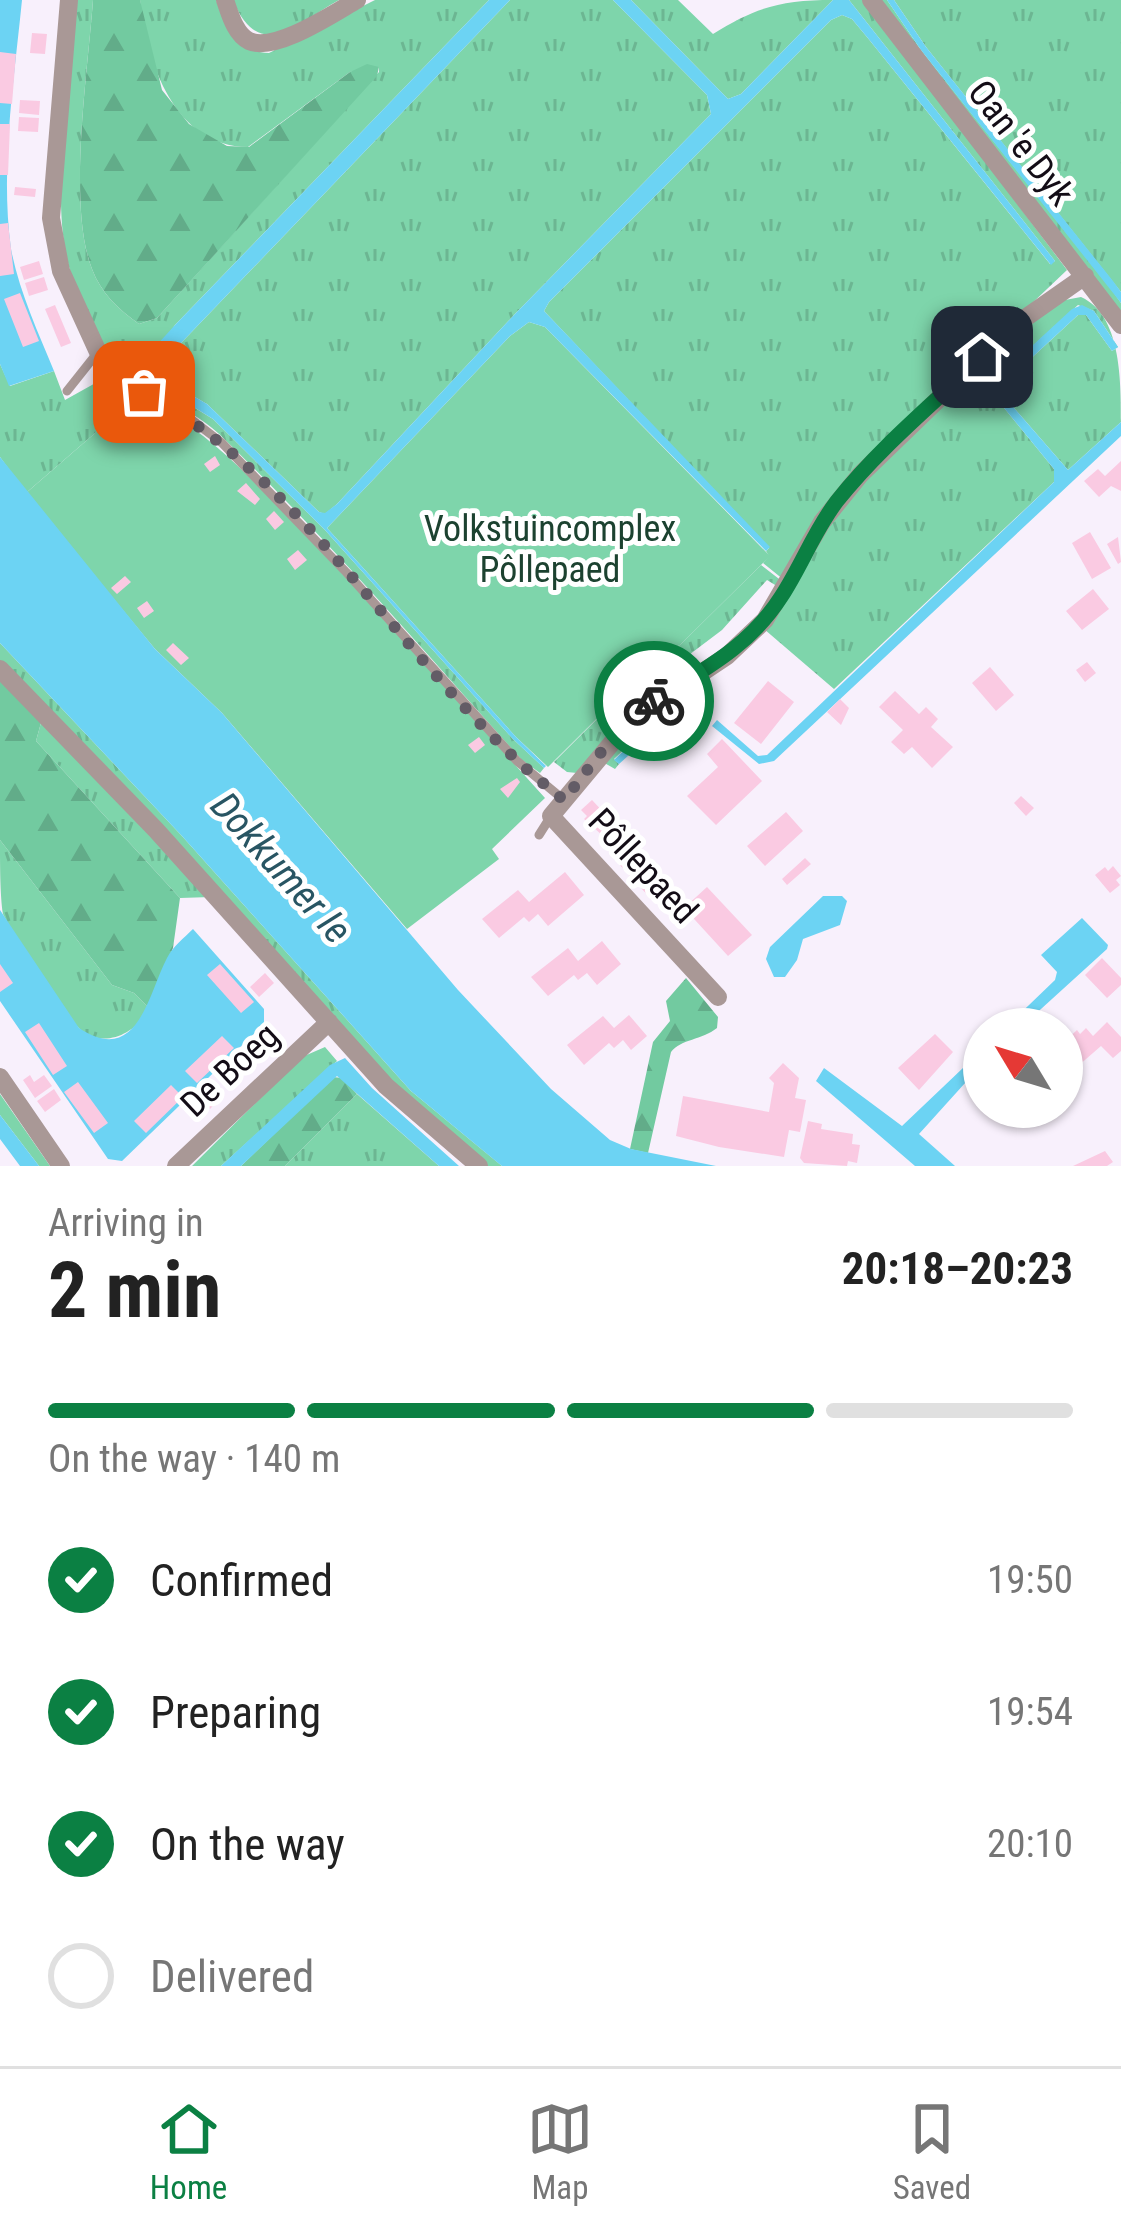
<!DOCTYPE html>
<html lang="en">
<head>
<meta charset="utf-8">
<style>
	:root { --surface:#fff; --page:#f6f6f6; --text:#222; --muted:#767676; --line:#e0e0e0; --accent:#0b8043 }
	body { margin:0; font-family:"Roboto Condensed",sans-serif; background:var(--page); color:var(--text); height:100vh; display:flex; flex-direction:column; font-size:45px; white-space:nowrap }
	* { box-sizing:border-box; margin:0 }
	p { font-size:39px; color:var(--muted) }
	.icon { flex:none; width:66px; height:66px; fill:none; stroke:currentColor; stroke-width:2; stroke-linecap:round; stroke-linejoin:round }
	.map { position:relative; height:1166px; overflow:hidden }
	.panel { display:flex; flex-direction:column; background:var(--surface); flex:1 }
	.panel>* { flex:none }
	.needle { width:78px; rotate:308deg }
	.tools { position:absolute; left:963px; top:1008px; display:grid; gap:24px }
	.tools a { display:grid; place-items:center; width:120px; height:120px; border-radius:50%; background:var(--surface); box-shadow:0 3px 9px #0004; font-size:60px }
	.pin { position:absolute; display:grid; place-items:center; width:102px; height:102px; color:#fff; margin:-51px; border-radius:24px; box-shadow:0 6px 18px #0006 }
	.courier { position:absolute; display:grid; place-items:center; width:120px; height:120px; margin:-60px; border:9px solid #0b8043; border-radius:50%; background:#fff; color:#222; box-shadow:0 3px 15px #0007 }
	.overview em { font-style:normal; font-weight:700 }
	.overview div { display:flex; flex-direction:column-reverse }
	.overview { display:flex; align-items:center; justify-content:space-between; height:204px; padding:0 48px }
	h1 { font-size:78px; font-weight:700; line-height:90px }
	.bar { display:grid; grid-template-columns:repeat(4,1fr); gap:18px 12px; align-content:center; height:144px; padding:0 48px }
	.bar i { height:15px; border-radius:9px; background:var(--line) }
	.bar .selected { background:var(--accent) }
	.bar p { grid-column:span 4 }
	ol { padding:0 48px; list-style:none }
	li { display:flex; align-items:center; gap:36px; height:132px }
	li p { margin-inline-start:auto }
	li .icon { padding:12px; border-radius:50%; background:var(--accent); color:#fff; stroke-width:4 }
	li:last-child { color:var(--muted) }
	li i { width:66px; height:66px; border:6px solid var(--line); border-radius:50% }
	.tab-bar { display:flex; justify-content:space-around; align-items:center; height:168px; border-top:3px solid var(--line); background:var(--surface); font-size:33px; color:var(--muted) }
	.tab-bar a { display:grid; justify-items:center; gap:6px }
	.tab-bar .selected { color:var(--accent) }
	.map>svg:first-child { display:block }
	.grass { fill:url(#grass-tufts) }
	.forest { fill:url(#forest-firs) }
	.garden { fill:#7ed5ab }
	.water { fill:#6cd3f3 }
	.building { fill:#facae2 }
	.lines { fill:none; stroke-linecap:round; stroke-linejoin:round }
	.lane { stroke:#a99896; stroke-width:9 }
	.street { stroke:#a99896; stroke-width:18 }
	.done { stroke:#635c66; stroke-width:12; stroke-dasharray:0 21.6 }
	.route { stroke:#0b8043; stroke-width:15 }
	.labels { text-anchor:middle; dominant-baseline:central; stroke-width:10; stroke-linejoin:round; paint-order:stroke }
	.street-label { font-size:36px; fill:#130c16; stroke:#fff }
	.park-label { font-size:36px; fill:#1c4230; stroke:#fff }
	.water-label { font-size:39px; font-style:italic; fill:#285563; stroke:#fff }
</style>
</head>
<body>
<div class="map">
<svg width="1121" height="1166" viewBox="0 0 1121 1166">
	<defs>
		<pattern id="grass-tufts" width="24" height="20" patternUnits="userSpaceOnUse" patternTransform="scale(3)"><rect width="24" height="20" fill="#7ed5ab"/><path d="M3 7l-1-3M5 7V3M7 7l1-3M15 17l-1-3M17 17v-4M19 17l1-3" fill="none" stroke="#6cb692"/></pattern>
		<pattern id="forest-firs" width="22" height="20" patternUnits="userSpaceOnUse" patternTransform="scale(3)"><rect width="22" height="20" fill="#72caa0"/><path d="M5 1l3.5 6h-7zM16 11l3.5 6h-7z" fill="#62ac89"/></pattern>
	</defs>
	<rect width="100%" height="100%" fill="#f8f0fc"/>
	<!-- grass -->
	<path class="grass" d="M 77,0 L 93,0 C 88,71 67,205 92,269 C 101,293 118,309 139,324 L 157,318 L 379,72 L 379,67 L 350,72 L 248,147 C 174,146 147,63 140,0 L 216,0 C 227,29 234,52 269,53 L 375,0 L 489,0 L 175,325 L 148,364 L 177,397 L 213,419 L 325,530 L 513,739 L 544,768 L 540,773 L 522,760 C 423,650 325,536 218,433 C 189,406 149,397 121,367 C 96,340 77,299 68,263 C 50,192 71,75 77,0 Z
		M 233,0 L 339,0 C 296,24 259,64 233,0 Z
		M 510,0 L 613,0 L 707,95 L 711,114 L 515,314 L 337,504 L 325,514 L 319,512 L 207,404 L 162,378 L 159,366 Z
		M 631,0 L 678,0 L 713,34 C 756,7 782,0 833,0 L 741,94 L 728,99 Z
		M 849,0 L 864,0 L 1067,270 L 881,447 L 784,580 L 763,563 L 769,556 L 766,551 L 769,548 L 544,311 L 549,302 L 831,20 L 842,15 L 852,19 L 867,37 L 1050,264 L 1055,261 Z
		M 878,0 L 887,0 L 921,50 L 1109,286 L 1121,303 L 1121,313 Z
		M 894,0 L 1121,0 L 1121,292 L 926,47 Z
		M 1081,297 C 1121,315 1121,379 1121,422 L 1068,470 L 1001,393 L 1001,386 L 1078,315 L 1086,315 L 1112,351 L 1118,347 L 1094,311 L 1078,305 L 1007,369 L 991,392 L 1054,469 L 1054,482 L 834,689 L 764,629 L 844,502 L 1018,331 L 1065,300 Z
		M 0,364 L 10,386 L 54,371 L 65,400 L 108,376 L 139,395 L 26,493 L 0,457 Z
		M 761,565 L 783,582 L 780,588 L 767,580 L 722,630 L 661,676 L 668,686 C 629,704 604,741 577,773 L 567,772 L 554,762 L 660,656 L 680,645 Z
		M 0,643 L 182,836 L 411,1091 L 502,1166 L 486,1166 L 411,1103 L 0,661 Z
		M 703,681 L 708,695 L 702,707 L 680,700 L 672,704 L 614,759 L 619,764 L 615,769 L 601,761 L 634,726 Z
		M 42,719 L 211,897 L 180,898 L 36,741 Z
		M 0,840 L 112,985 L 134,993 L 148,1007 C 140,1032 104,1050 81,1030 C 66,1017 12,934 3,914 C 0,896 0,861 0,840 Z
		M 325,1047 L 337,1061 L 221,1166 L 192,1166 L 302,1057 Z
		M 0,1094 L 50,1166 L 39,1166 L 0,1115 Z
		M 357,1094 L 439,1166 L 285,1166 Z"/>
	<!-- forest -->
	<path class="forest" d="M 93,0 L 140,0 L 162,90 L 189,124 L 227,146 L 249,147 L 350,72 L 367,64 L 379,67 L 377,76 L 157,318 L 139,324 C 118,309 101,293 92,269 C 67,205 88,71 93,0 Z
		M 0,677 L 42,719 L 36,741 L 180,898 L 173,948 L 148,1007 L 134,993 L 112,985 L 0,840 Z
		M 686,978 L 718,1017 L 717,1028 C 702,1040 681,1039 671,1052 L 648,1153 L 630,1149 L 653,1042 L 670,1021 L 666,1001 Z
		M 333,1077 L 342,1078 L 357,1094 L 285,1166 L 241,1166 Z"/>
	<!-- garden -->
	<path class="garden" d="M 529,322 L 545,327 L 770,556 L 680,645 L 660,656 L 548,767 L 516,737 L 327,528 L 510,336 Z
		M 139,395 C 217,436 254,482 314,544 C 393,626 468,713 545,798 L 492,849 L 499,859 L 407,929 L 222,713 L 155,649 L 26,493 Z"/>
	<!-- water -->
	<path class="water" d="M 0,0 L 22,0 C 14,81 0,168 11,249 C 19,291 38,332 54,371 L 9,386 L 0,364 Z
		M 489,0 L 510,0 L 159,366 L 162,378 L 207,404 L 319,512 L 325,513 L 337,504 L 515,314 L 711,114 L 707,95 L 613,0 L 631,0 L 728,99 L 741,94 L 833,0 L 849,0 L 1055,261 L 1051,265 L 867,37 L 852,19 L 842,15 L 831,20 L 549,302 L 544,311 L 770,547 L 766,551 L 545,327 L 529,322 L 510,336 L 327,528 L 516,737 L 546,766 L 544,768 L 513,739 L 325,530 L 213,419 L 158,385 L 148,364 L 155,347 L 175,325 Z
		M 887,0 L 894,0 L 926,47 L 1113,281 L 1121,292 L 1121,303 L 921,50 Z
		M 1082,305 L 1094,311 L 1118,347 L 1112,351 L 1086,315 L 1078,315 L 1001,386 L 1001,393 L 1068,470 L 1121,422 L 1121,436 L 774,761 L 759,764 L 712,726 L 717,720 L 758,756 L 767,755 L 1054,482 L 1054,469 L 991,392 L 1007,369 L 1072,309 Z
		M 0,457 L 155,649 L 222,713 L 458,990 L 551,1089 L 610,1140 L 631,1149 L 716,1166 L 502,1166 L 497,1162 L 411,1091 L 182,836 L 0,643 Z
		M 687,699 L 702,707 L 698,714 L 685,710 L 676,713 L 619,764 L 614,760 L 672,704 Z
		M 823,896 L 842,896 L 847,901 L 840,925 L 803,939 L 797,960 L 785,977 L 774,977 L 766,959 L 770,947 Z
		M 0,910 L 79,1028 C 138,1067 148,994 167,958 C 173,946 184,938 193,929 L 264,1009 L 264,1024 L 122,1161 L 108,1159 L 0,1001 Z
		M 1082,918 L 1108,945 L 1107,949 L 1019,1029 L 1004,1029 L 1055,980 L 1057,972 L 1041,955 Z
		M 984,1048 L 984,1062 L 919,1134 L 955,1166 L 915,1166 L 816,1081 L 824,1068 L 902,1126 Z
		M 345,1058 L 372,1088 L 459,1166 L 439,1166 L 337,1076 L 241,1166 L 221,1166 L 330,1065 Z
		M 0,1115 L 39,1166 L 20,1166 L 0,1139 Z"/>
	<!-- building -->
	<path class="building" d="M 32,33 L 47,34 L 45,54 L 30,53 Z
		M 0,52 L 16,54 L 12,104 L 0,103 Z
		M 20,100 L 40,101 L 39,115 L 19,113 Z
		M 19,117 L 39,118 L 38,132 L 18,131 Z
		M 0,124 L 10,124 L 8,175 L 0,175 Z
		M 15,187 L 36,189 L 35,197 L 14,195 Z
		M 8,223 L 14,274 L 0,276 L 0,224 Z
		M 39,261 L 43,274 L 24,280 L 20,267 Z
		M 44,277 L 48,290 L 29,296 L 25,283 Z
		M 20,293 L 39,341 L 23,347 L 4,299 Z
		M 55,305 L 71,343 L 61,347 L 45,309 Z
		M 215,456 L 220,465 L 210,472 L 204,464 Z
		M 1121,461 L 1121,491 L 1111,486 L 1099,497 L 1084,481 L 1098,469 L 1105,476 Z
		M 246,483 L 260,499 L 255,505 L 237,491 Z
		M 274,511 L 284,522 L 275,530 L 266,519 Z
		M 1090,532 L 1111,568 L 1092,579 L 1072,543 Z
		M 1118,537 L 1121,562 L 1118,564 L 1107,544 Z
		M 298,550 L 307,560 L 295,570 L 287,559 Z
		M 125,576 L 131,582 L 117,594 L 111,588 Z
		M 1093,589 L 1109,609 L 1082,630 L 1066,611 Z
		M 147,601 L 154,611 L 144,618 L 137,608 Z
		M 173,643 L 189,658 L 181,665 L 166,650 Z
		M 1087,662 L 1096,673 L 1085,682 L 1076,670 Z
		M 990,667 L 1014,695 L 996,711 L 972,683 Z
		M 768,681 L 794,702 L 761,744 L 734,723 Z
		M 895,691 L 919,714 L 926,707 L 938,719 L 931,727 L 953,747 L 932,768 L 912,747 L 904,754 L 891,742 L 903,730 L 879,707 Z
		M 840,699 L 849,708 L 841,725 L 827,712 Z
		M 479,737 L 485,745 L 475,753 L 468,745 Z
		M 722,739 L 762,781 L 716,825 L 687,796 L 718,767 L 707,754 Z
		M 517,778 L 520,782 L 508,798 L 500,789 Z
		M 1021,796 L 1034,808 L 1026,816 L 1014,803 Z
		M 592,800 L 624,834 L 612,844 L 584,819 L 587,816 L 581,810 Z
		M 786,812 L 803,831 L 765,866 L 747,846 Z
		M 636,847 L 670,883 L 652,900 L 618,863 Z
		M 805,858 L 811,864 L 787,885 L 782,879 Z
		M 1113,866 L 1121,876 L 1116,880 L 1120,885 L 1110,893 L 1095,875 L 1105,867 L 1108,871 Z
		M 565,872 L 584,895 L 548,926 L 538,914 L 529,922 L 524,917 L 499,938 L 482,919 L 518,890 L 529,902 Z
		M 707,887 L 752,935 L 728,956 L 684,908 Z
		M 602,941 L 621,964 L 597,985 L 587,973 L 578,980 L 574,975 L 548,996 L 531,977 L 568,948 L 578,961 Z
		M 1102,958 L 1121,978 L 1121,985 L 1107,998 L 1085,975 Z
		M 0,964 L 13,983 L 0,992 Z
		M 220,964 L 254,1002 L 241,1013 L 207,975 Z
		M 265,973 L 274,983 L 259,997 L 250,987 Z
		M 629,1015 L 647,1036 L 631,1050 L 623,1040 L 614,1048 L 609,1043 L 584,1065 L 567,1045 L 603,1016 L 614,1028 Z
		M 1107,1022 L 1121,1037 L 1121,1051 L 1113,1058 L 1101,1046 L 1062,1080 L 1062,1044 L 1077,1030 L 1080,1034 L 1086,1028 L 1093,1036 Z
		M 39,1023 L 67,1066 L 53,1075 L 25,1032 Z
		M 935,1034 L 953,1052 L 919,1090 L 898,1068 Z
		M 222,1036 L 234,1048 L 197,1083 L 185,1071 Z
		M 783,1063 L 799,1078 L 795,1098 L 806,1100 L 800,1132 L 789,1130 L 784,1157 L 719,1147 L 676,1136 L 683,1096 L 769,1112 L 774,1083 L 769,1078 Z
		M 30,1075 L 34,1082 L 44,1075 L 52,1086 L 35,1098 L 23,1080 Z
		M 78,1082 L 108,1123 L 94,1133 L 64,1092 Z
		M 206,1084 L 219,1099 L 210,1109 L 196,1094 Z
		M 171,1085 L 183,1097 L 146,1133 L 134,1121 Z
		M 54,1089 L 61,1100 L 45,1112 L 37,1101 Z
		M 193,1096 L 208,1111 L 198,1121 L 184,1106 Z
		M 808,1121 L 822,1124 L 821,1129 L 853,1134 L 852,1144 L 860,1145 L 857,1163 L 848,1161 L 847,1166 L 804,1163 L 800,1158 Z
		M 1105,1151 L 1113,1162 L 1107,1166 L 1073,1166 Z"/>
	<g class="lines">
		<!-- lane -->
		<path class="lane" d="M 67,391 L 98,352 L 131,384 L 183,413 L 222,443 L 346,572 L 517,761 L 564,800
			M 539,835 L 551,816"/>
		<!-- street -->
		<path class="street" d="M 69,0 L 51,218 L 61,271 L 98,352
			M 225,0 C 230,14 235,34 249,41 C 275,53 334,13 357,0
			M 871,0 L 1121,325
			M 0,669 L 156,830 L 386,1086 L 479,1166
			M 718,997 L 551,816 L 631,720 L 727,656 L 765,620 L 822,522 L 860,475 L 1014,326 L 1085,276
			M 0,1077 L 61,1166
			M 176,1166 L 329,1022"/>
	</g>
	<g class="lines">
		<!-- done -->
		<path class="done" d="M 144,392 C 313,483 413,685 564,800 L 609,742 L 654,701"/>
		<!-- route -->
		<path class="route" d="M 654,701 C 703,670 749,647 781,597 C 802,565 814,531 837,501 C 879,448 934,403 982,357"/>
	</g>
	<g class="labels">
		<!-- street labels -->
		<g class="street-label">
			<text transform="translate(1021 143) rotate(52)">Oan 'e Dyk</text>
			<text transform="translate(643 866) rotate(47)">Pôllepaed</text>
			<text transform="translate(230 1070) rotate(-43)">De Boeg</text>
		</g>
		<!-- park labels -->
		<g class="park-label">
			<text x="550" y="529">Volkstuincomplex<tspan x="550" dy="41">Pôllepaed</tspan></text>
		</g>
		<!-- water labels -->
		<g class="water-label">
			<text transform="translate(281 868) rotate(48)">Dokkumer Ie</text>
		</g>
	</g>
</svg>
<div class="tools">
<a><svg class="needle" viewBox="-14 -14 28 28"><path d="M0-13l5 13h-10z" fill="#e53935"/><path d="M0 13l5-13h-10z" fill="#767676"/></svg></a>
</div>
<div class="pin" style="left:144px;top:392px;background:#ea580c"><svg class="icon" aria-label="bag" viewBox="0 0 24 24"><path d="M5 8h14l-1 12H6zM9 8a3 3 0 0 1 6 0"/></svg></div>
<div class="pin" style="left:982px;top:357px;background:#1f2937"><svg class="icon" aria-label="home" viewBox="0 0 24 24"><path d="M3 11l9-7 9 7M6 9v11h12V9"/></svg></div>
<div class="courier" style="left:654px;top:701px"><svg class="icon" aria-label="bike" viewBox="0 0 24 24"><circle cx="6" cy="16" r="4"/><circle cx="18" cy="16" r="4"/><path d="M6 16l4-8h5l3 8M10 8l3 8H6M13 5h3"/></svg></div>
</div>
<section class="panel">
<div class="overview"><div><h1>2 min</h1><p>Arriving in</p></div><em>20:18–20:23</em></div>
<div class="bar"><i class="selected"></i><i class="selected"></i><i class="selected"></i><i></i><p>On the way · 140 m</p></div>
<ol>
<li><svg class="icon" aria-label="check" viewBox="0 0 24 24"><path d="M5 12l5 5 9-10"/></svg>Confirmed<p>19:50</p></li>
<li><svg class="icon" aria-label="check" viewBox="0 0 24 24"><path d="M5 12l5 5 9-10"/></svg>Preparing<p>19:54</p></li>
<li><svg class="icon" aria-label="check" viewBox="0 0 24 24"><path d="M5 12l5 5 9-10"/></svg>On the way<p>20:10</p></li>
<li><i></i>Delivered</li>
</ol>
</section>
<nav class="tab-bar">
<a class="selected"><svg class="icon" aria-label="home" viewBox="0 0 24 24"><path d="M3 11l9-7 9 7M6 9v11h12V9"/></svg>Home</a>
<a><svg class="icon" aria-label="map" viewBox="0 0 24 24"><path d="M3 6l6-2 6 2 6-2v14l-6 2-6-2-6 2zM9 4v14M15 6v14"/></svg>Map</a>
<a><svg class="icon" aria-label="saved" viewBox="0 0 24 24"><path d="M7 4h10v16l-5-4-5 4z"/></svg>Saved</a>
</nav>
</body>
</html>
